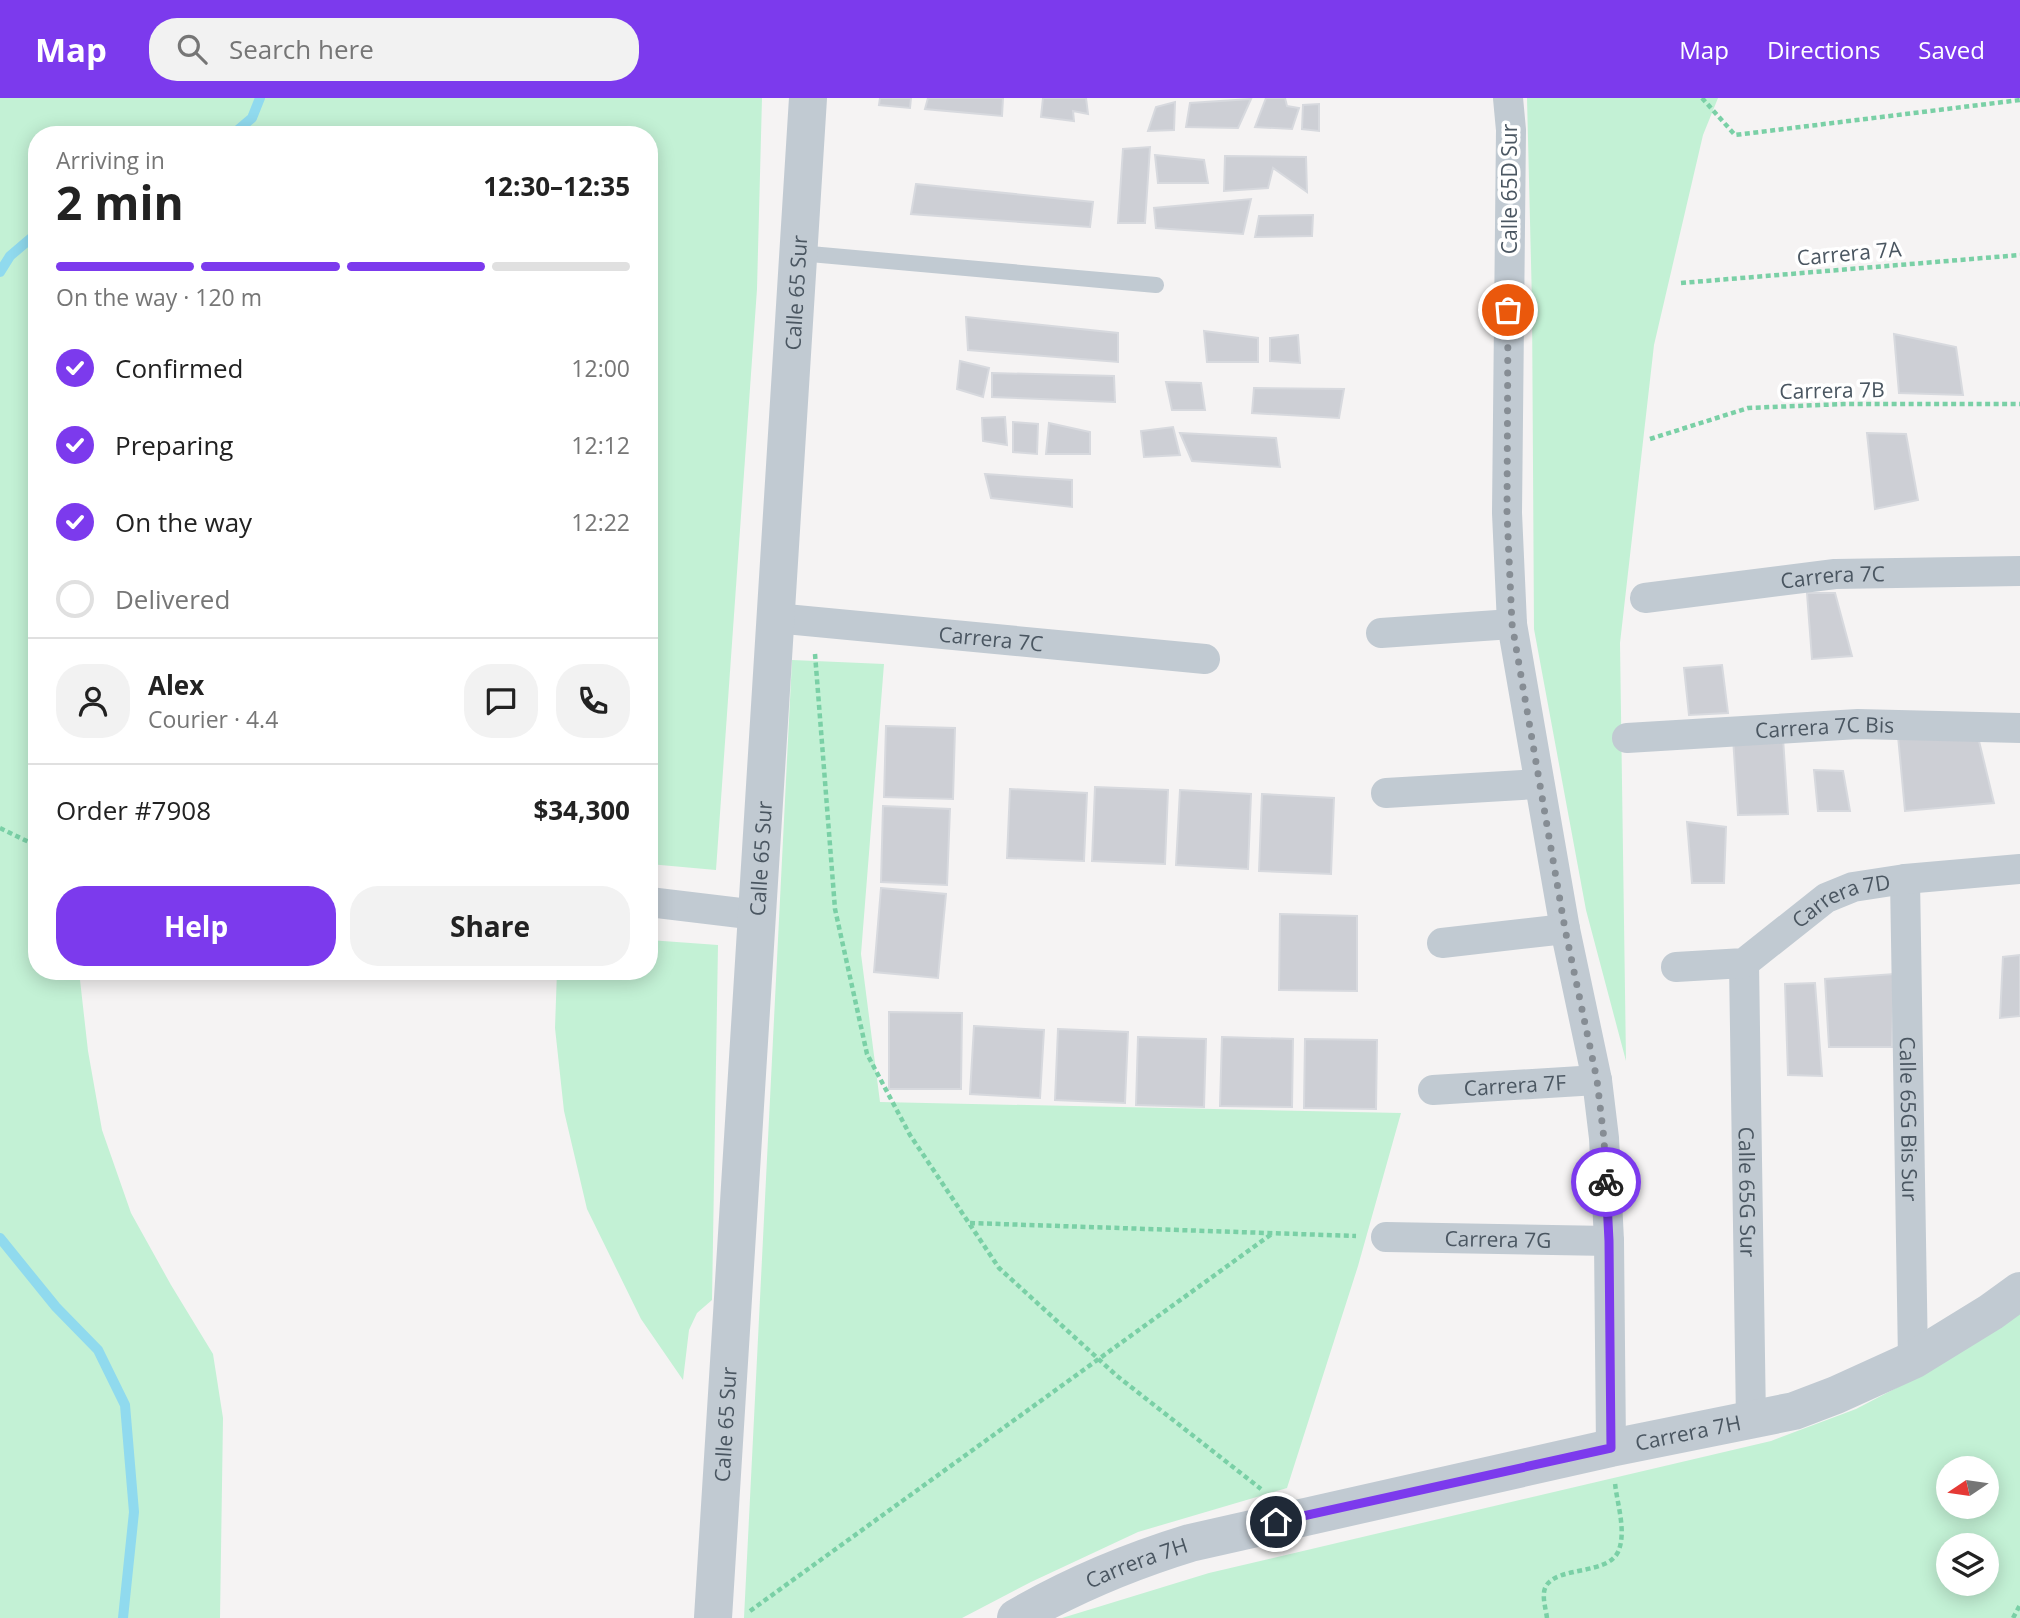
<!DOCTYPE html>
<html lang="en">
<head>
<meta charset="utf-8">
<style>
	:root { --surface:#fff; --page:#f2f2f2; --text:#222; --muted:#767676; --line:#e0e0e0; --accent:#7c3aed }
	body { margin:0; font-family:"Open Sans",sans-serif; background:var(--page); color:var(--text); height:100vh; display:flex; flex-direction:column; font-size:26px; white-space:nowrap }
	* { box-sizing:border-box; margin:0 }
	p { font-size:23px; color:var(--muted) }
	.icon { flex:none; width:38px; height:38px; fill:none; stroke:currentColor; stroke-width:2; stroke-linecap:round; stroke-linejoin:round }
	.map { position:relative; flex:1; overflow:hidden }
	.sheet { position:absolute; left:28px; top:28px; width:630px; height:854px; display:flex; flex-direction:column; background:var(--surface); border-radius:28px; box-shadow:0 4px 18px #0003 }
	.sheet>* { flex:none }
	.needle { width:46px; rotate:257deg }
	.controls { position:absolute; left:1936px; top:1358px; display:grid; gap:14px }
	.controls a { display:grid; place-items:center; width:63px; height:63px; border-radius:50%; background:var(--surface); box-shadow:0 4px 18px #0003; font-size:35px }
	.pin { position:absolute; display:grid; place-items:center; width:60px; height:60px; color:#fff; margin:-30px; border:4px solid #fff; border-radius:50%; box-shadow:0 2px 7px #0007 }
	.courier { position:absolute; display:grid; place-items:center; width:70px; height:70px; margin:-35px; border:5px solid #7c3aed; border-radius:50%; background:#fff; color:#222; box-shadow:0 2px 9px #0007 }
	.overview em { font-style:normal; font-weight:700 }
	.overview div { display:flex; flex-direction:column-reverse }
	.overview { display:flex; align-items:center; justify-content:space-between; height:119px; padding:0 28px }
	h1 { font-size:46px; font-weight:700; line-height:52px }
	.bar { display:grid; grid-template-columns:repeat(4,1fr); gap:10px 7px; align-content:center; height:84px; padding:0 28px }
	.bar i { height:9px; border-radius:5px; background:var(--line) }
	.bar .on { background:var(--accent) }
	.bar p { grid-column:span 4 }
	.line { display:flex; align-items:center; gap:18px; padding:0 28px; border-top:2px solid var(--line) }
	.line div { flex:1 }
	.round { display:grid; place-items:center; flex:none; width:74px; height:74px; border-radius:28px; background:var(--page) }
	ol { padding:0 28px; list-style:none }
	li { display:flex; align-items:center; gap:21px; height:77px }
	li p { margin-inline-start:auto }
	li .icon { padding:7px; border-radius:50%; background:var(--accent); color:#fff; stroke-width:4 }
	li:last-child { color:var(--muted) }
	li i { width:38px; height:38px; border:4px solid var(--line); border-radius:50% }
	.primary-button { display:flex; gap:14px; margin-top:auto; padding:14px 28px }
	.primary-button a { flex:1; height:80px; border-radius:28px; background:var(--accent); color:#fff; font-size:28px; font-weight:700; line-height:80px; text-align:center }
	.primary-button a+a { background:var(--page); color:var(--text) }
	header { display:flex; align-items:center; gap:42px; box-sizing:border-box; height:98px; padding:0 35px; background:var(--accent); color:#fff }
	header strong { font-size:33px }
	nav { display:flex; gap:38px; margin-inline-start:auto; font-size:24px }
	.search { width:490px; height:63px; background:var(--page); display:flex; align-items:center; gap:18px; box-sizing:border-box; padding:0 24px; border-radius:28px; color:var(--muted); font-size:26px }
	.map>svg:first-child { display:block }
	.green { fill:#c3f1d5; fill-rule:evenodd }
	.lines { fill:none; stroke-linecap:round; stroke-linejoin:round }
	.stream { stroke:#90daee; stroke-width:10 }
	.building { fill:#cdcfd5; stroke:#d7d9de; stroke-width:2 }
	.path { stroke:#7ad0a6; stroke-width:4.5; stroke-dasharray:5 3.5; stroke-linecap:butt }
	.service { stroke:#c1cad2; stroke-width:16 }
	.minor { stroke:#c1cad2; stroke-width:30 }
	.tertiary { stroke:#c1cad2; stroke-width:38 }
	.done { stroke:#868d94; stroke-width:7; stroke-dasharray:0 12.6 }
	.route { stroke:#7c3aed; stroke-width:9 }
	.labels { text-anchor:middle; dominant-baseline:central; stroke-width:7; stroke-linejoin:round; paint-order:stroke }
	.street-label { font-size:21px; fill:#4a5661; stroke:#fff }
</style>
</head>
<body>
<header>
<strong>Map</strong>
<div class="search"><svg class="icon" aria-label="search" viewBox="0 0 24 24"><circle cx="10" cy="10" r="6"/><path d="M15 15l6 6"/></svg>Search here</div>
<nav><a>Map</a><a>Directions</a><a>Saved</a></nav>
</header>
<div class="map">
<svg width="2020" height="1520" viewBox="0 0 2020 1520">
	<rect width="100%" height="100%" fill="#f5f3f3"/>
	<!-- green -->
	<path class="green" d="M 0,0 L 762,0 L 757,191 L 716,772 L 649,766 L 649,37 L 37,37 L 37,873 L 79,873 L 88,953 L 102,1032 L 131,1115 L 171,1187 L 213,1256 L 223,1320 L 220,1520 L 0,1520 Z
		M 1527,0 L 1718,0 L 1703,37 L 1654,247 L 1620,545 L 1626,963 L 1586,812 L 1534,531 L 1532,205 Z
		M 792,562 L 884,566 L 861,856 L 880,1004 L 1401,1015 L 1358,1168 L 1287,1390 L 1138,1434 L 1031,1484 L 962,1520 L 744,1520 Z
		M 649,842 L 718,847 L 712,1202 L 697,1215 L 689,1232 L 683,1282 L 641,1221 L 587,1111 L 564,1013 L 555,930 L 557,873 L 649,873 Z
		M 2020,1215 L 2020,1520 L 1062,1520 L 1209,1475 L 1771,1343 L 1856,1311 L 1925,1275 ZM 1948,1370 L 1986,1370 L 1986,1409 L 1948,1409 ZM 1948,1447 L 1986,1447 L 1986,1486 L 1948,1486 Z"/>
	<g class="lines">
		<!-- stream -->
		<path class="stream" d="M 232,37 L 252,20 L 260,0
			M 0,174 L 10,158 L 37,135
			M 0,1140 L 56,1209 L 98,1252 L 125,1307 L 134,1414 L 123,1520"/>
	</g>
	<!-- building -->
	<path class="building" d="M 880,0 L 911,0 L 910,10 L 879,7 Z
		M 928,0 L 1003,0 L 1002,18 L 925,11 Z
		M 1043,0 L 1086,0 L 1088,16 L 1073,13 L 1074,23 L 1041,19 Z
		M 1266,0 L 1285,0 L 1287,8 L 1299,10 L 1292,31 L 1255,29 Z
		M 1251,1 L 1238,30 L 1186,29 L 1190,5 Z
		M 1175,4 L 1174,32 L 1148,33 L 1156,9 Z
		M 1319,6 L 1319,33 L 1302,31 L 1303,7 Z
		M 1150,49 L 1145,125 L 1118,125 L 1123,51 Z
		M 1155,57 L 1204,62 L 1208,85 L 1158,85 Z
		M 1225,58 L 1306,59 L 1307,94 L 1273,70 L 1268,90 L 1224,93 Z
		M 916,86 L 1093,104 L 1090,129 L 911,116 Z
		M 1251,101 L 1243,136 L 1156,130 L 1154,110 Z
		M 1313,117 L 1312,138 L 1255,139 L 1259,118 Z
		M 966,219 L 1118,235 L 1118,264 L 968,252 Z
		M 1204,233 L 1258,240 L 1258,264 L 1207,264 Z
		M 1894,236 L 1956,249 L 1963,297 L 1899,295 Z
		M 1298,237 L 1300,265 L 1270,263 L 1270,240 Z
		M 960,263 L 989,270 L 983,299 L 957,291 Z
		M 992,275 L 1114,278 L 1115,304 L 992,299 Z
		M 1166,284 L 1201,285 L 1205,312 L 1172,312 Z
		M 1254,290 L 1344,291 L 1339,320 L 1252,315 Z
		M 1005,319 L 1007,347 L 983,343 L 982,320 Z
		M 1013,324 L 1038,326 L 1037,356 L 1013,354 Z
		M 1049,325 L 1090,334 L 1090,356 L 1046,356 Z
		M 1173,329 L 1180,357 L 1144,359 L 1141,333 Z
		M 1180,335 L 1276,340 L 1280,369 L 1192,363 Z
		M 1867,335 L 1906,336 L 1918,402 L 1875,411 Z
		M 985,376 L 1072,382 L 1072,409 L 991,400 Z
		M 1807,495 L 1835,495 L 1852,558 L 1812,561 Z
		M 1722,567 L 1728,615 L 1689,617 L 1684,570 Z
		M 886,628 L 955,630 L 953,701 L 884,699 Z
		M 1898,638 L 1978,639 L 1994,705 L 1905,713 Z
		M 1733,639 L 1783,640 L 1788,716 L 1738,717 Z
		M 1814,672 L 1843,673 L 1850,713 L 1818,713 Z
		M 1095,689 L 1168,692 L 1165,766 L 1092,763 Z
		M 1010,691 L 1087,695 L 1084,763 L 1007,760 Z
		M 1180,692 L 1251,696 L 1248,771 L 1176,767 Z
		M 1262,696 L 1334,700 L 1331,776 L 1259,773 Z
		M 883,708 L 950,711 L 947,787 L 881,784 Z
		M 1687,724 L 1726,729 L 1724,785 L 1692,785 Z
		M 881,790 L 946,796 L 938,880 L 874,874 Z
		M 1280,816 L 1357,818 L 1357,893 L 1279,892 Z
		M 2020,857 L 2020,918 L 2000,920 L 2003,859 Z
		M 1894,876 L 1892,949 L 1829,949 L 1825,881 Z
		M 1815,885 L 1822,978 L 1788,977 L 1785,886 Z
		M 889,914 L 962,915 L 961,991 L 889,991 Z
		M 974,928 L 1044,932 L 1040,1000 L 970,996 Z
		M 1058,931 L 1128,934 L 1125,1005 L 1055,1002 Z
		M 1138,939 L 1206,941 L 1204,1009 L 1136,1007 Z
		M 1222,939 L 1293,941 L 1292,1009 L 1220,1008 Z
		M 1305,941 L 1377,942 L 1376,1011 L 1304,1010 Z"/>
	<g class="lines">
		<!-- path -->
		<path class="path" d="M 1702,0 L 1735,37 L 2020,2
			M 1681,185 L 2020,157
			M 1650,341 L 1748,310 L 1844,306 L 2020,306
			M 815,556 L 835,811 L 867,956 L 910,1037 L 999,1170 L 1117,1278 L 1261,1391
			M 0,730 L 37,748
			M 970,1125 L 1356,1138
			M 750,1513 L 1273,1135
			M 1547,1520 C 1546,1511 1541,1497 1546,1488 C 1558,1468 1607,1477 1618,1454 C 1627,1434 1617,1406 1615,1385
			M 2013,1520 L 2020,1507"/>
		<!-- service -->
		<path class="service" d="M 799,155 L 1156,187"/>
		<!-- minor -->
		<g class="minor">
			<path d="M 1508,0 L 1511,32 L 1507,415 L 1512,526 L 1565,831 L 1597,982 L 1604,1040 L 1609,1143 L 1611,1350"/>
			<path id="s1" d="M 1645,500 L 1835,476 L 2020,473"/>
			<path id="s2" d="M 775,520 L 1205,561"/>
			<path d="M 1381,535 L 1512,526"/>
			<path id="s3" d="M 1627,640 L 1858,626 L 2020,630"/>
			<path d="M 1386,695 L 1538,686"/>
			<path id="s4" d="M 1905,781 L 1913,1262"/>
			<path d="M 649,804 L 757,817"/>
			<path d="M 1442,845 L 1565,831"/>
			<path id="s5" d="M 1744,865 L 1751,1323"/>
			<path id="s6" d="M 1676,869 L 1744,865 L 1826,800 L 1853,789 L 1905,781 L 2020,771"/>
			<path id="s7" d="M 1433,992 L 1597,982"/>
			<path id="s8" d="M 1386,1139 L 1609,1143"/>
		</g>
		<!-- tertiary -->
		<g class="tertiary">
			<path id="s9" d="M 713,1520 L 808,0"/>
			<path id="s10" d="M 1016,1520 C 1071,1488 1128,1464 1190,1445 L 1611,1350 L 1794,1313 L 1836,1297 L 1913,1262 L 1991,1214 L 2020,1193"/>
		</g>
	</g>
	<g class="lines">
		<!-- done -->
		<path class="done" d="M 1508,212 L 1507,415 L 1512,526 L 1565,831 L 1597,982 L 1604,1041 L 1606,1084"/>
		<!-- route -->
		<path class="route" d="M 1276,1424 L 1611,1350 L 1609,1143 L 1606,1084"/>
	</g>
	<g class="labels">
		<!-- street labels -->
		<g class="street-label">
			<text transform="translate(1509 91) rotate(-90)">Calle 65D Sur</text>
			<text transform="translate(1849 155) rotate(-5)">Carrera 7A</text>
			<text stroke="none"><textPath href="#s9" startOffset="1328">Calle 65 Sur</textPath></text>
			<text transform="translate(1832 292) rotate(-1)">Carrera 7B</text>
			<text stroke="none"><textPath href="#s1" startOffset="189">Carrera 7C</textPath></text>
			<text stroke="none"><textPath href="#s2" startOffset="217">Carrera 7C</textPath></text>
			<text stroke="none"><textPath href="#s3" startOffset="198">Carrera 7C Bis</textPath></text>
			<text stroke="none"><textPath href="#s9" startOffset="761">Calle 65 Sur</textPath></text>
			<text stroke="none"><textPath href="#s6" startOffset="186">Carrera 7D</textPath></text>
			<text stroke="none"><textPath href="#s7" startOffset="82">Carrera 7F</textPath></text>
			<text stroke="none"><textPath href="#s4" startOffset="240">Calle 65G Bis Sur</textPath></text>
			<text stroke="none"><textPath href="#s5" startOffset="229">Calle 65G Sur</textPath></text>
			<text stroke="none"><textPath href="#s8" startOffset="112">Carrera 7G</textPath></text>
			<text stroke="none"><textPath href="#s9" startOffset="194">Calle 65 Sur</textPath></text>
			<text stroke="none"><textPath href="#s10" startOffset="700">Carrera 7H</textPath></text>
			<text stroke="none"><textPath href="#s10" startOffset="133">Carrera 7H</textPath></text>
		</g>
	</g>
</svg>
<div class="controls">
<a><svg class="needle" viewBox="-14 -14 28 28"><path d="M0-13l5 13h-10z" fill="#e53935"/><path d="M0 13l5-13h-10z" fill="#767676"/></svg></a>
<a><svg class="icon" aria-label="layers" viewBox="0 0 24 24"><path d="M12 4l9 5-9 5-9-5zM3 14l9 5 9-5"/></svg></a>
</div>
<div class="pin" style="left:1508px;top:212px;background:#ea580c"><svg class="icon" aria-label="bag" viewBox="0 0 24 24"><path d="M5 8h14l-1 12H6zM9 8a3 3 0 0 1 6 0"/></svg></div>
<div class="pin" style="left:1276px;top:1424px;background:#1f2937"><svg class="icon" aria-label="home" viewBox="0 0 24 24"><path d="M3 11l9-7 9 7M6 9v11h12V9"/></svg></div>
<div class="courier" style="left:1606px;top:1084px"><svg class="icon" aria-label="bike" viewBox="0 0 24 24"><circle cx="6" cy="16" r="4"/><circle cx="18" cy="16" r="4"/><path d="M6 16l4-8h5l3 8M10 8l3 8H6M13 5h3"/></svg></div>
<section class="sheet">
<div class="overview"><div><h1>2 min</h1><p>Arriving in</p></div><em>12:30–12:35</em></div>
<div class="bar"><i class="on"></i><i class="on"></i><i class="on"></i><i></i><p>On the way · 120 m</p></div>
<ol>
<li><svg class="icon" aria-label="check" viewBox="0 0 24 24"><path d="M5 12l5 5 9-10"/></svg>Confirmed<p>12:00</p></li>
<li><svg class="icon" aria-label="check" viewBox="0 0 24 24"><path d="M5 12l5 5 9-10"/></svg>Preparing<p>12:12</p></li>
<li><svg class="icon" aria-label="check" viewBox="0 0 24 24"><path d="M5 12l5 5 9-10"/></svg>On the way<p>12:22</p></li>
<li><i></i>Delivered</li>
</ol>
<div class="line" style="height:126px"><a class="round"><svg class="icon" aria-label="person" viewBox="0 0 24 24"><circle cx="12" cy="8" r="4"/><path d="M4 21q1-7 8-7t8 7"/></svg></a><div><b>Alex</b><p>Courier · 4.4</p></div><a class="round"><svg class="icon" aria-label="chat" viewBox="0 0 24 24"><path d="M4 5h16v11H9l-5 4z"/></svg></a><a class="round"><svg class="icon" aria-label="phone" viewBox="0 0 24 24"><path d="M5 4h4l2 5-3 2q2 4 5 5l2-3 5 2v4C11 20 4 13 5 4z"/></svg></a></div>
<div class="line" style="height:91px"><div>Order #7908</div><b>$34,300</b></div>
<div class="primary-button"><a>Help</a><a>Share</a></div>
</section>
</div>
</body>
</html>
